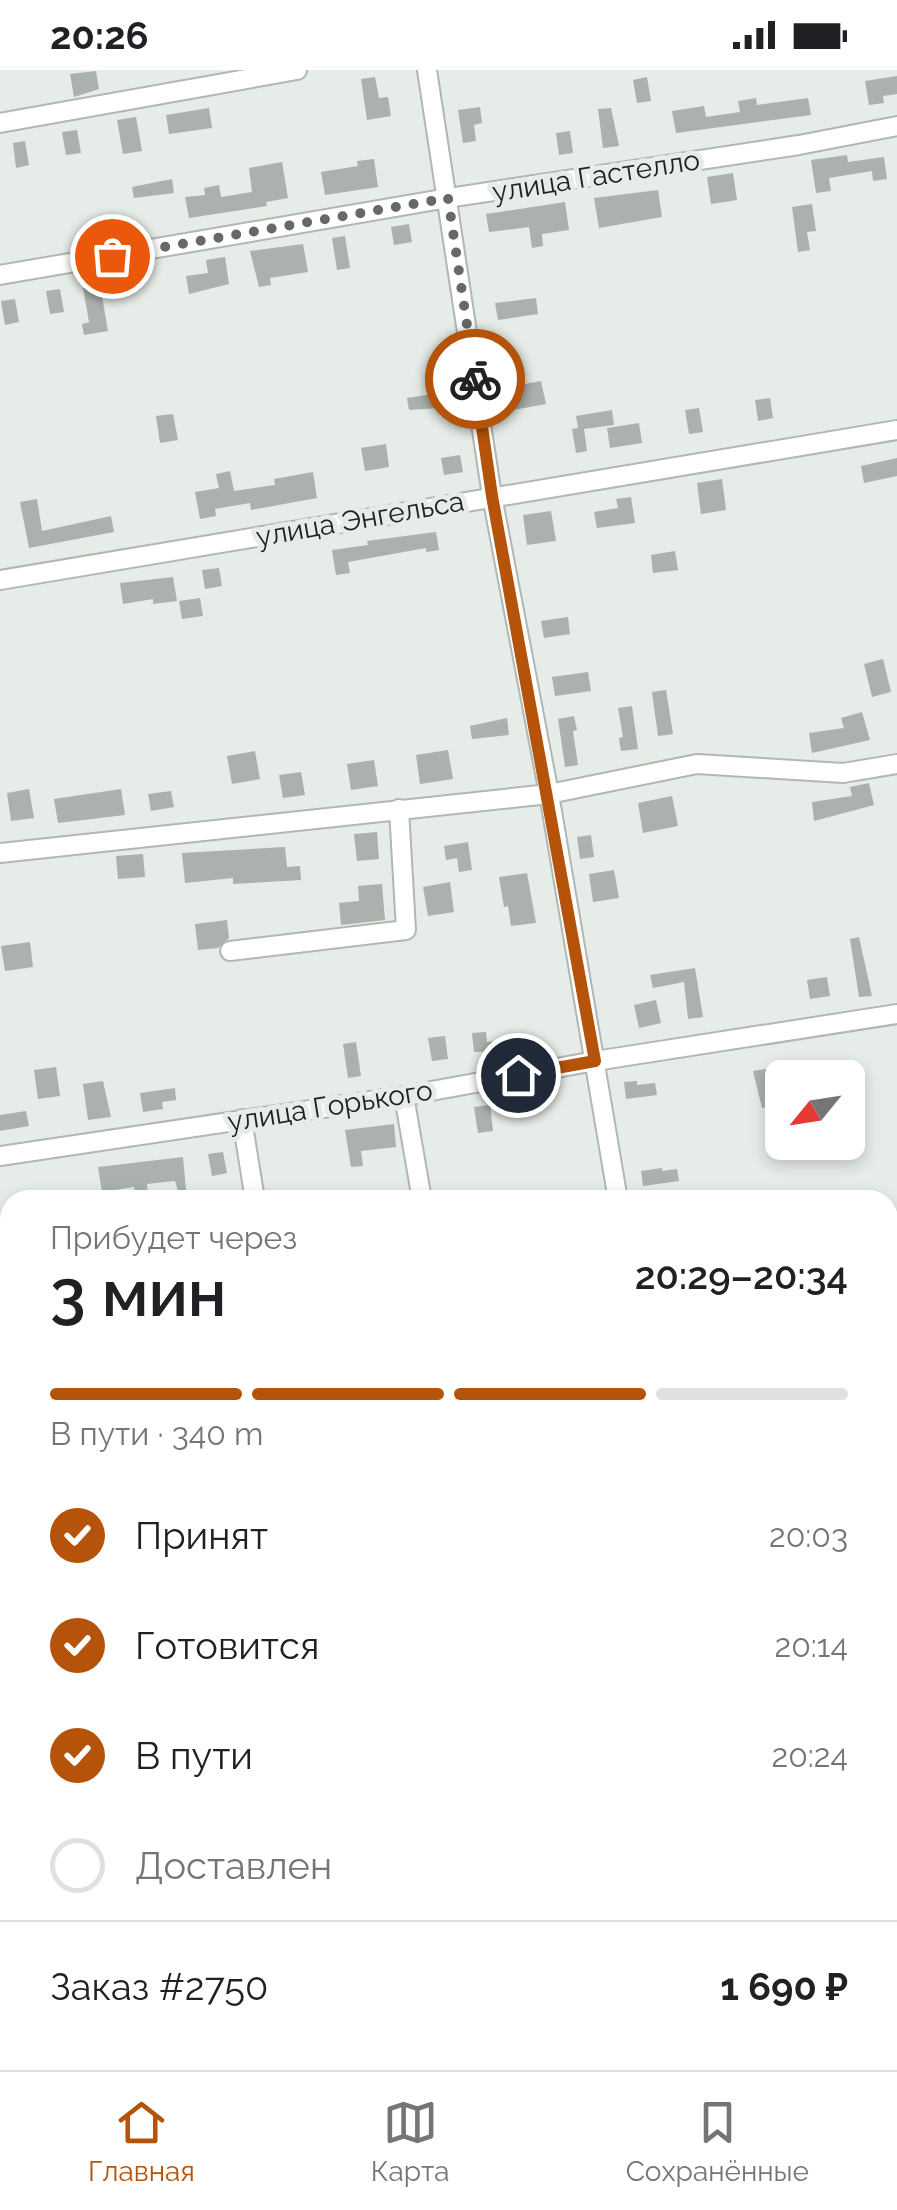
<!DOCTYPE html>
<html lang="ru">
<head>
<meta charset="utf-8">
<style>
	:root { --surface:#fff; --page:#f2f2f2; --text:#202124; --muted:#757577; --line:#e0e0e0; --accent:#b45309 }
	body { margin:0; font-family:Raleway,sans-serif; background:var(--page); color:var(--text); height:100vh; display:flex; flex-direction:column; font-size:38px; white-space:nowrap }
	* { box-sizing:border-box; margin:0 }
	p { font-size:32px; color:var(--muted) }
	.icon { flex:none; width:55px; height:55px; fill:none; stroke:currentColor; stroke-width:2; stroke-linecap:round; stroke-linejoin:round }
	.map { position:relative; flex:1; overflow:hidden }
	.side { position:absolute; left:0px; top:1120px; width:898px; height:880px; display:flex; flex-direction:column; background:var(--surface); border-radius:30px 30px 0 0; box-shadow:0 5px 15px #0003 }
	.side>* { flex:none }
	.needle { width:65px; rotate:240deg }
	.controls { position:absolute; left:765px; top:990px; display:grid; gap:20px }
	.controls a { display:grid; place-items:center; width:100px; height:100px; border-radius:15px; background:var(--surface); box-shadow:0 5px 15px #0003; font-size:50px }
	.pin { position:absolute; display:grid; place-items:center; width:85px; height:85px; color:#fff; margin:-42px; border:5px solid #fff; border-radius:50%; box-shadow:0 2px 10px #0007 }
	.courier { position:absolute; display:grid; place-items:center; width:100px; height:100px; margin:-50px; border:8px solid #b45309; border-radius:50%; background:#fff; color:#222; box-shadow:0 2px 12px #0007 }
	.summary em { font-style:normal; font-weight:600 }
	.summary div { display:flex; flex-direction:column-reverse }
	.summary { display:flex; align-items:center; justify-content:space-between; height:170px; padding:0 50px }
	h1 { font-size:65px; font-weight:600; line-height:75px }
	.bar { display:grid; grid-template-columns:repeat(4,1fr); gap:15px 10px; align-content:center; height:120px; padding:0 50px }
	.bar i { height:12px; border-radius:8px; background:var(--line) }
	.bar .current { background:var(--accent) }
	.bar p { grid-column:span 4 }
	.line { display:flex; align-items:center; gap:25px; padding:0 50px; border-top:2px solid var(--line) }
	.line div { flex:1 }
	ol { padding:0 50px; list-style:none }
	li { display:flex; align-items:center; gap:30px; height:110px }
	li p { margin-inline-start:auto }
	li .icon { padding:10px; border-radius:50%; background:var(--accent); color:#fff; stroke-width:4 }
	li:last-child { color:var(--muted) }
	li i { width:55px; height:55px; border:5px solid var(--line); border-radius:50% }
	.status { display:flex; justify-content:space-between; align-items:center; height:70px; padding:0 50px; background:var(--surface); direction:ltr }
	.status svg { height:28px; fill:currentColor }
	.dock { display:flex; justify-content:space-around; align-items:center; height:140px; border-top:2px solid var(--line); background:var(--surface); font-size:28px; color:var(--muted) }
	.dock a { display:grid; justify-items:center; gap:5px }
	.dock .current { color:var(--accent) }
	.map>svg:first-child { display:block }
	.water { fill:#91d69f }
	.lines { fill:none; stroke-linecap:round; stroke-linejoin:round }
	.stream { stroke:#91d69f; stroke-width:5 }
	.building { fill:#abb1ac }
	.street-casing { stroke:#b1b7b2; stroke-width:22 }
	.street { stroke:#fff; stroke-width:18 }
	.done { stroke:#666966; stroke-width:10; stroke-dasharray:0 18 }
	.route { stroke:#b45309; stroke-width:12 }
	.labels { text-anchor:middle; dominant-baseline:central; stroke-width:10; stroke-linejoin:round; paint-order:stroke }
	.street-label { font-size:28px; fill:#212321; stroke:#e6ece7 }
</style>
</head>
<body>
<div class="status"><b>20:26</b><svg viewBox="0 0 49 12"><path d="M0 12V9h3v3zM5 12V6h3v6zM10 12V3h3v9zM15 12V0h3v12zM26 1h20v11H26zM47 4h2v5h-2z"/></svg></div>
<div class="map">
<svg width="897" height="2000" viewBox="0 0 897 2000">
	<rect width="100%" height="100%" fill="#e6ece7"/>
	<!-- water -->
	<path class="water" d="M 888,1631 L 890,1673 L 897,1688 L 897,1758 L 888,1757 Z"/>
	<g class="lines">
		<!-- stream -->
		<path class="stream" d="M 888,1643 L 897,1641
			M 0,1948 L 10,1948"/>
	</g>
	<!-- building -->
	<path class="building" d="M 96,1 L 99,19 L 74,27 L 70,4 Z
		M 897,6 L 897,24 L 883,26 L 884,33 L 869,35 L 865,11 Z
		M 375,7 L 379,28 L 388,27 L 391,46 L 367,50 L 361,9 Z
		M 647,7 L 651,31 L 637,33 L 633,10 Z
		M 756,28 L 757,35 L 808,28 L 811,45 L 676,63 L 672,41 L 704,36 L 706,47 L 740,42 L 738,31 Z
		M 480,37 L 482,53 L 474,55 L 476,71 L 463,73 L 458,40 Z
		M 209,38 L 212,58 L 169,64 L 166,45 Z
		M 611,38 L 619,76 L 603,78 L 598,39 Z
		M 136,47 L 142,81 L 123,84 L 117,50 Z
		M 77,60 L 81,83 L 66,85 L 62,62 Z
		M 570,61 L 573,83 L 559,85 L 556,63 Z
		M 25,71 L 29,95 L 16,98 L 13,73 Z
		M 847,85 L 848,92 L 884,87 L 887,109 L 873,111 L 872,101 L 829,108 L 831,121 L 816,123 L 811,90 Z
		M 374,89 L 378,117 L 325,125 L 321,102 L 358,96 L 357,91 Z
		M 282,92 L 288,128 L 266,132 L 267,136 L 189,148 L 185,127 L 205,125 L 204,118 L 219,115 L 221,127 L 252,122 L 249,98 Z
		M 733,103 L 737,130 L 711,134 L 707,107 Z
		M 172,109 L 174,123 L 134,128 L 132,117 Z
		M 658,120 L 662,147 L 599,158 L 594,128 Z
		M 565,132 L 569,160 L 542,164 L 543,176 L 532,178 L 529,157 L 489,162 L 486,144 Z
		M 812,134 L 816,161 L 807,162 L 810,180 L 798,182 L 792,137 Z
		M 409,154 L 412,172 L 394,175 L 391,157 Z
		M 345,166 L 350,198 L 337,200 L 332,168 Z
		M 303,174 L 308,202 L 270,208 L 271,215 L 259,217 L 250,181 Z
		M 225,187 L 229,214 L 189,224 L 186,206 L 208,203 L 206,190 Z
		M 100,215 L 108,261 L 84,265 L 82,254 L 89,252 L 83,218 Z
		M 60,219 L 64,242 L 50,244 L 46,221 Z
		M 536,228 L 538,244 L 498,250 L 495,233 Z
		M 15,229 L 19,252 L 5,255 L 1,231 Z
		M 541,311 L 546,334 L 513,340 L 509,317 Z
		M 451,321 L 454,337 L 409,340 L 407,328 Z
		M 770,328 L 773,348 L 758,351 L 755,330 Z
		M 699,338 L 703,362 L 689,364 L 685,340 Z
		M 612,340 L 614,355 L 584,359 L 587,381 L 576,383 L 572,359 L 578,358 L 576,346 Z
		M 173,344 L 178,370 L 160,373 L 156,346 Z
		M 639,353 L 642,373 L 610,378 L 607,358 Z
		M 386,374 L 389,397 L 365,401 L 361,378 Z
		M 460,385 L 463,402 L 444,405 L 441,388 Z
		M 897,388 L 897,406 L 864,413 L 861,396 Z
		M 230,401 L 234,421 L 275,415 L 274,409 L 313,402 L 317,428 L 251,440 L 250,433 L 215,439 L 216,446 L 200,449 L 195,422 L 219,418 L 216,404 Z
		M 722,409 L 726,440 L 701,444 L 697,413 Z
		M 631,427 L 635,453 L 597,458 L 594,442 L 618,438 L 616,429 Z
		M 37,429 L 42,461 L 111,446 L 114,462 L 29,478 L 20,432 Z
		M 551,441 L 556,471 L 527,475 L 523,445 Z
		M 436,462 L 439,480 L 426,482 L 426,478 L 348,492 L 350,503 L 336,505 L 332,480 L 368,475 L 367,471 Z
		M 675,481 L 678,500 L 653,503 L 651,485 Z
		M 219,498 L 222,516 L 205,519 L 202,500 Z
		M 173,507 L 177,531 L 153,534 L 153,529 L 123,534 L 120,513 Z
		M 200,528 L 203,546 L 182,549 L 179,531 Z
		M 568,547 L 570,564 L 544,568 L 541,551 Z
		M 883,589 L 891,622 L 872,627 L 864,594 Z
		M 588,602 L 591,621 L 555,626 L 552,607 Z
		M 666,620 L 673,664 L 658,666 L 652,622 Z
		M 632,636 L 638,679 L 621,681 L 619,668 L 623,667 L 618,638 Z
		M 862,642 L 870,670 L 812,683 L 809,663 L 844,658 L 841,648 Z
		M 574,646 L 577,660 L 573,661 L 578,695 L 565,697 L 558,649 Z
		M 507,648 L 509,665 L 472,669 L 470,656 Z
		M 448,680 L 453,709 L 420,714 L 416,685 Z
		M 255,681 L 260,709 L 232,714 L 227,686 Z
		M 374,690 L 378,716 L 351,720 L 347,694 Z
		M 301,702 L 305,725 L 283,728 L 279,705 Z
		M 869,713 L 874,735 L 814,751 L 812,732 L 852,726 L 850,717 Z
		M 29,719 L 34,748 L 11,751 L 7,723 Z
		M 121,719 L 125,745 L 58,753 L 54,729 Z
		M 171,721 L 174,737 L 151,741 L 148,724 Z
		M 672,726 L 678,756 L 643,763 L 638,733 Z
		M 377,762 L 379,789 L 357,791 L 354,764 Z
		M 591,765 L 594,787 L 580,789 L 577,767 Z
		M 468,772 L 472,800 L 459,802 L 457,788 L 446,790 L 444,776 Z
		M 285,777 L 287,797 L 300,796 L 301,810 L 233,814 L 233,808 L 185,813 L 182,783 Z
		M 143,784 L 145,807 L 118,809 L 116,786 Z
		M 614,800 L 619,828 L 593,832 L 589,804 Z
		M 527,803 L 536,853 L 511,856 L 508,836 L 504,837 L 499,807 Z
		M 450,812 L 454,842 L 428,846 L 423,817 Z
		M 382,814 L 385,850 L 341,855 L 339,833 L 359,831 L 358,816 Z
		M 227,850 L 229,868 L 218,878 L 198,880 L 195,854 Z
		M 859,867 L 872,926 L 859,927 L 850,869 Z
		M 30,872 L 33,897 L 5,901 L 1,876 Z
		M 695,898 L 703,947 L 688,949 L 684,912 L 653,918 L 650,905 Z
		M 827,907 L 830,926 L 810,929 L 807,910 Z
		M 656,930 L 661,953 L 639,958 L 634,935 Z
		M 486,962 L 487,972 L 532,967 L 532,980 L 474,982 L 472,963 Z
		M 445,966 L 448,989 L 432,991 L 428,968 Z
		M 356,972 L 361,1006 L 348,1008 L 343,974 Z
		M 56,997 L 60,1026 L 38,1029 L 34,1000 Z
		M 766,999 L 782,1000 L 782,1013 L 775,1014 L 778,1036 L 762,1038 L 753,1001 Z
		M 103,1011 L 111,1047 L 88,1050 L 83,1014 Z
		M 637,1011 L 637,1015 L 655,1013 L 657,1025 L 626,1029 L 624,1012 Z
		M 175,1018 L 176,1030 L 162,1032 L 163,1039 L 143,1042 L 140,1023 Z
		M 490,1035 L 493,1061 L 478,1063 L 474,1037 Z
		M 26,1041 L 29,1056 L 0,1061 L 0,1045 Z
		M 394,1054 L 396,1077 L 361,1081 L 363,1096 L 351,1097 L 345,1060 Z
		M 223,1082 L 227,1103 L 212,1106 L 208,1084 Z
		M 183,1087 L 187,1130 L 181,1130 L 175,1111 L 147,1114 L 148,1130 L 135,1130 L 134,1117 L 102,1122 L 98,1097 Z
		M 662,1098 L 662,1101 L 677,1099 L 679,1111 L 643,1116 L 641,1101 Z"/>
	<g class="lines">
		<defs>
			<path id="street" d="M 427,0 L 492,426 L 549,724 L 618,1130
				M 0,53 L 297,0
				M 0,205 L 448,128 L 799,75 L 897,56
				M 0,510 L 897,360
				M 0,783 L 549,724 L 697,694 L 843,703 L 897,694
				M 230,881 L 406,860 L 399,739
				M 404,1026 L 422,1130
				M 242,1049 L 255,1130
				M 0,1086 L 404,1026 L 595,991 L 897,944
				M 888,1794 L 897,1793
				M 0,1820 L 10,1879
				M 0,1979 L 10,1978
				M 26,1990 L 28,2000
				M 251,2000 L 266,1990"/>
		</defs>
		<!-- street casing -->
		<use href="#street" class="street-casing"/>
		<!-- street -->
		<use href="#street" class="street"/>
	</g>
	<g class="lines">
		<!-- done -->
		<path class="done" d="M 112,186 L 448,128 L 475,309"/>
		<!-- route -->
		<path class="route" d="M 475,309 L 492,426 L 595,991 L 518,1005"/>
	</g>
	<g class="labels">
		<!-- street labels -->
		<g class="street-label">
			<text transform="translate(596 106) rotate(-9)">улица Гастелло</text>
			<text transform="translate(360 449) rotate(-10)">улица Энгельса</text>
			<text transform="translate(330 1036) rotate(-9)">улица Горького</text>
		</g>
	</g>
</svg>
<div class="controls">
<a><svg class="needle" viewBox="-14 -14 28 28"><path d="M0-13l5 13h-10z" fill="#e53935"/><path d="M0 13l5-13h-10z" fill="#757577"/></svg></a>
</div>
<div class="pin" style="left:112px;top:186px;background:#ea580c"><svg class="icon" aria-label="bag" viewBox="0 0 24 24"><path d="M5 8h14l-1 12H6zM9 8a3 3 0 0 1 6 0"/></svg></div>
<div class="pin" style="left:518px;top:1005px;background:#1f2937"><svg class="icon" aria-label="home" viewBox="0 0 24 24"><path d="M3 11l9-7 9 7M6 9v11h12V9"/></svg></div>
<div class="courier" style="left:475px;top:309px"><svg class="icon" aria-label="bike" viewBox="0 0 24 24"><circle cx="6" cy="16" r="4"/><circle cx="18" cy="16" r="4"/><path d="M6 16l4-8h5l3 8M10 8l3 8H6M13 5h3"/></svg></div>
<section class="side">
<div class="summary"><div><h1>3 мин</h1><p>Прибудет через</p></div><em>20:29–20:34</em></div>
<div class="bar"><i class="current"></i><i class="current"></i><i class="current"></i><i></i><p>В пути · 340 m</p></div>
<ol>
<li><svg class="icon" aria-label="check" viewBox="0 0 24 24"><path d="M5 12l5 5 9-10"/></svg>Принят<p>20:03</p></li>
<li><svg class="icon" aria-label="check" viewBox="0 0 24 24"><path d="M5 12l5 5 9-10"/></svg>Готовится<p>20:14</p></li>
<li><svg class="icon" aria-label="check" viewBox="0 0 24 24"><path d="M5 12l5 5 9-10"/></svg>В пути<p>20:24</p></li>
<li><i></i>Доставлен</li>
</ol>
<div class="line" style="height:130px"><div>Заказ #2750</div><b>1 690 ₽</b></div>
</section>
</div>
<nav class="dock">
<a class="current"><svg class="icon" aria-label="home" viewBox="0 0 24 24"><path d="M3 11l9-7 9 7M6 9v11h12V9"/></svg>Главная</a>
<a><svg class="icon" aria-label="map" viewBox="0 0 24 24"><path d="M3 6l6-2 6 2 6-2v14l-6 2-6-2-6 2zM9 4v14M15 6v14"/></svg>Карта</a>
<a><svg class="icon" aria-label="saved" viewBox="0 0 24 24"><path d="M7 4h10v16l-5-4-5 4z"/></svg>Сохранённые</a>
</nav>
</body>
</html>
